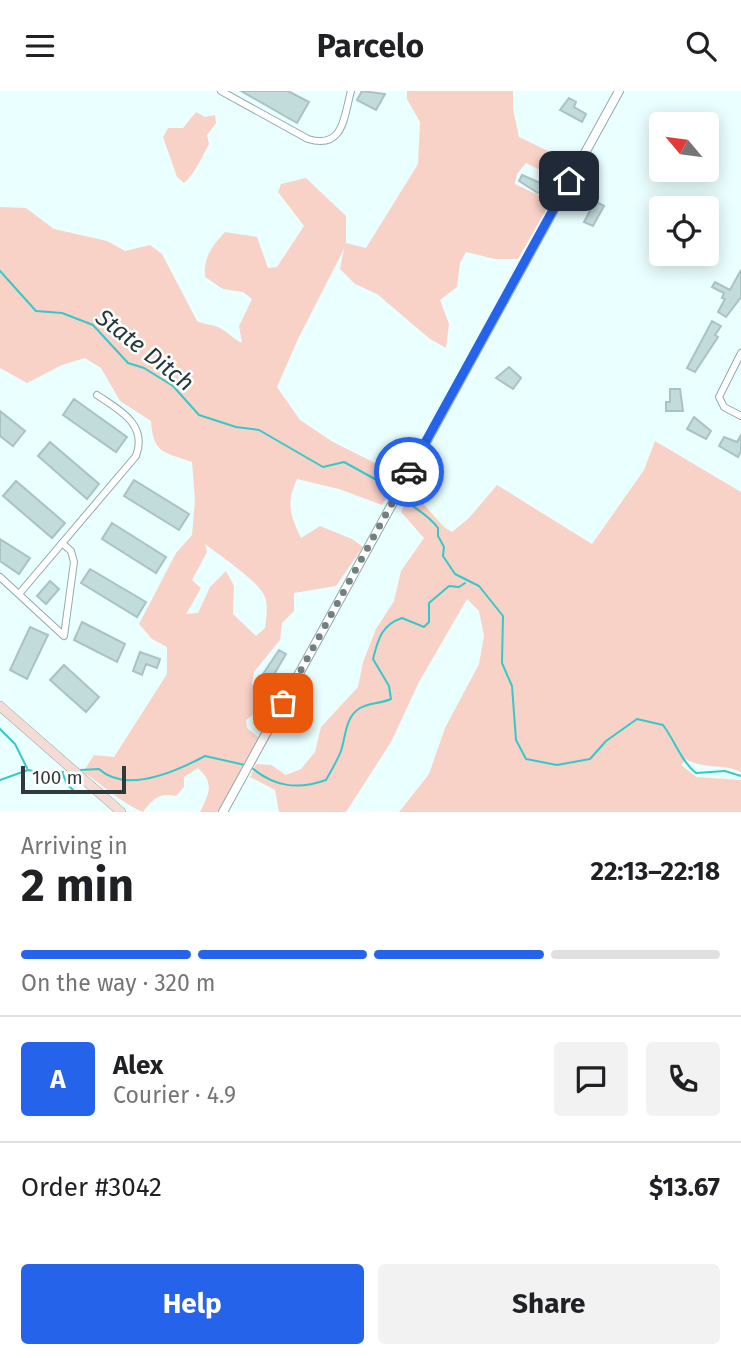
<!DOCTYPE html>
<html lang="en">
<head>
<meta charset="utf-8">
<style>
	:root { --surface:#fff; --page:#f2f2f2; --text:#202124; --muted:#757577; --line:#e0e0e0; --accent:#2563eb }
	body { margin:0; font-family:"Fira Sans",sans-serif; background:var(--page); color:var(--text); height:100vh; display:flex; flex-direction:column; font-size:26px; white-space:nowrap }
	* { box-sizing:border-box; margin:0 }
	p { font-size:23px; color:var(--muted) }
	.icon { flex:none; width:38px; height:38px; fill:none; stroke:currentColor; stroke-width:2; stroke-linecap:round; stroke-linejoin:round }
	.map { position:relative; height:721px; overflow:hidden }
	.drawer { display:flex; flex-direction:column; background:var(--surface); flex:1 }
	.drawer>* { flex:none }
	.needle { width:46px; rotate:299deg }
	.tools { position:absolute; left:649px; top:21px; display:grid; gap:14px }
	.tools a { display:grid; place-items:center; width:70px; height:70px; border-radius:7px; background:var(--surface); box-shadow:0 4px 18px #0003; font-size:35px }
	.scale { position:absolute; left:21px; bottom:18px; width:105px; box-sizing:border-box; padding-left:7px; border:4px solid #303a3a; border-top:0; font-size:19px; line-height:24px; white-space:nowrap; color:#303a3a; -webkit-text-stroke:5px #fff; paint-order:stroke }
	.pin { position:absolute; display:grid; place-items:center; width:60px; height:60px; color:#fff; margin:-30px; border-radius:14px; box-shadow:0 4px 10px #0006 }
	.courier { position:absolute; display:grid; place-items:center; width:70px; height:70px; margin:-35px; border:5px solid #2563eb; border-radius:50%; background:#fff; color:#222; box-shadow:0 2px 9px #0007 }
	.overview em { font-style:normal; font-weight:700 }
	.overview div { display:flex; flex-direction:column-reverse }
	.overview { display:flex; align-items:center; justify-content:space-between; height:119px; padding:0 21px }
	h1 { font-size:46px; font-weight:700; line-height:52px }
	.bar { display:grid; grid-template-columns:repeat(4,1fr); gap:10px 7px; align-content:center; height:84px; padding:0 21px }
	.bar i { height:9px; border-radius:5px; background:var(--line) }
	.bar .active { background:var(--accent) }
	.bar p { grid-column:span 4 }
	.line { display:flex; align-items:center; gap:18px; padding:0 21px; border-top:2px solid var(--line) }
	.line div { flex:1 }
	.round { display:grid; place-items:center; flex:none; width:74px; height:74px; border-radius:7px; background:var(--page) }
	.button { display:flex; gap:14px; margin-top:auto; padding:14px 21px }
	.button a { flex:1; height:80px; border-radius:7px; background:var(--accent); color:#fff; font-size:28px; font-weight:700; line-height:80px; text-align:center }
	.button a+a { background:var(--page); color:var(--text) }
	header { display:flex; justify-content:space-between; align-items:center; height:91px; padding:0 21px; background:var(--surface); font-size:32px; font-weight:700 }
	.map>svg:first-child { display:block }
	.green { fill:#f9d2c7; fill-rule:evenodd }
	.lines { fill:none; stroke-linecap:round; stroke-linejoin:round }
	.stream { stroke:#33c9cc; stroke-width:2 }
	.building { fill:#c2dbdb; stroke:#a9c2c2; stroke-width:2 }
	.minor-casing { stroke:#92aaaa; stroke-width:8 }
	.tertiary-casing { stroke:#92aaaa; stroke-width:10 }
	.secondary-casing { stroke:#92aaaa; stroke-width:10 }
	.minor { stroke:#fff; stroke-width:6 }
	.tertiary { stroke:#fff; stroke-width:8 }
	.secondary { stroke:#f4dcd5; stroke-width:9 }
	.done { stroke:#717f7f; stroke-width:7; stroke-dasharray:0 12.6 }
	.route { stroke:#2563eb; stroke-width:9 }
	.labels { text-anchor:middle; dominant-baseline:central; stroke-width:5; stroke-linejoin:round; paint-order:stroke }
	.water-label { font-size:24px; font-style:italic; fill:#223a3b; stroke:#fff }
</style>
</head>
<body>
<header><svg class="icon" aria-label="menu" viewBox="0 0 24 24"><path d="M4 6h16M4 12h16M4 18h16"/></svg>Parcelo<svg class="icon" aria-label="search" viewBox="0 0 24 24"><circle cx="10" cy="10" r="6"/><path d="M15 15l6 6"/></svg></header>
<div class="map">
<svg width="741" height="721" viewBox="0 0 741 721">
	<rect width="100%" height="100%" fill="#eaffff"/>
	<!-- green -->
	<path class="green" d="M 407,0 L 513,0 L 513,18 L 519,46 L 550,61 L 575,67 L 562,90 L 526,72 L 517,83 L 515,93 L 551,110 L 518,168 L 495,168 L 466,161 L 460,172 L 457,196 L 440,209 L 449,233 L 446,257 L 430,248 L 377,203 L 355,193 L 340,178 L 344,158 L 298,248 L 277,296 L 300,329 L 333,351 L 401,385 L 382,414 L 339,398 L 297,388 C 286,412 290,424 301,447 L 320,435 L 352,448 L 363,456 L 336,495 L 294,502 L 294,520 L 282,532 L 280,549 L 254,581 L 252,593 L 277,610 L 270,625 L 254,623 L 246,629 L 247,637 L 259,647 L 220,721 L 200,721 C 209,702 215,693 198,677 L 184,686 L 184,696 L 176,705 C 160,701 152,708 143,721 C 121,712 103,694 83,681 L 94,664 L 114,666 L 167,583 L 167,556 L 152,548 L 139,533 L 176,462 L 192,444 L 195,409 L 192,371 C 164,361 153,363 151,330 L 120,310 L 101,277 L 85,267 L 62,274 L 27,292 L 0,277 L 0,116 L 26,117 L 54,138 L 107,150 L 125,160 L 150,154 L 162,163 L 197,230 C 203,233 208,233 215,235 C 224,237 233,248 242,252 L 239,235 L 252,208 L 243,201 L 223,198 L 205,186 C 203,167 212,155 225,141 L 257,146 L 268,177 L 277,176 L 304,135 L 278,101 L 281,93 L 306,87 L 346,125 L 346,152 L 366,157 L 418,73 L 420,31 L 407,8 ZM 205,453 C 219,464 257,489 264,504 C 269,514 266,527 265,537 L 256,545 L 233,523 L 234,495 L 226,480 L 210,496 L 198,522 L 186,523 L 201,497 L 192,489 L 207,461 Z
		M 196,21 L 205,26 L 215,24 L 216,32 L 207,44 L 209,53 C 202,66 194,84 184,92 L 177,86 L 163,46 L 168,37 L 183,37 Z
		M 655,350 L 741,401 L 741,681 C 723,672 703,679 686,668 L 681,674 L 697,686 L 741,689 L 741,721 L 399,721 L 429,683 L 445,637 L 479,573 L 484,545 L 479,520 L 467,508 L 419,591 L 391,651 L 346,721 L 279,721 L 275,699 L 250,686 L 256,673 L 271,674 L 286,684 L 301,678 L 315,661 L 321,636 L 358,596 L 363,571 L 376,538 L 394,510 L 401,480 L 424,447 L 401,421 L 412,400 L 444,436 L 452,441 L 469,427 L 497,394 L 592,453 L 644,379 Z"/>
	<g class="lines">
		<!-- stream -->
		<path class="stream" d="M 0,180 L 36,220 L 62,222 L 93,234 L 128,272 L 144,277 L 173,295 L 199,324 L 236,336 L 259,339 L 323,376 L 344,371 L 384,393 L 391,401
			M 401,406 C 415,418 428,423 438,437 L 438,445 L 444,456 L 443,465 L 455,483 L 479,495 L 503,525 L 502,572 L 512,595 L 516,649 L 526,668 L 557,674 L 590,668 L 606,650 L 637,628 L 663,634 C 675,650 681,670 696,682 L 725,680 L 741,685
			M 0,638 L 15,653 L 27,677
			M 252,677 C 275,696 298,699 326,689 C 331,680 337,670 341,660 C 346,645 345,626 360,617 C 370,611 380,613 391,608 L 389,595 L 373,568 C 378,549 381,534 402,527 L 424,536 L 429,531 L 429,512 L 449,495 L 459,496 L 465,492
			M 80,679 L 99,678 C 126,703 177,680 205,665 L 245,674
			M 62,681 L 67,693 L 76,702
			M 0,689 L 28,679 L 51,684 L 63,681"/>
	</g>
	<!-- building -->
	<path class="building" d="M 241,0 L 288,0 L 309,11 L 297,32 Z
		M 362,0 L 385,3 L 376,19 L 357,9 Z
		M 569,7 L 576,11 L 574,16 L 586,23 L 582,31 L 560,19 Z
		M 522,84 L 545,94 L 542,100 L 538,102 L 519,90 Z
		M 595,110 L 604,115 L 593,135 L 584,131 Z
		M 741,179 L 741,206 L 726,226 L 718,221 L 725,208 L 722,207 L 724,202 L 712,196 L 715,191 L 730,199 Z
		M 712,230 L 721,235 L 715,244 L 718,246 L 695,281 L 687,277 Z
		M 509,276 L 521,287 L 513,298 L 496,287 Z
		M 670,298 L 680,298 L 683,320 L 666,320 L 666,311 L 670,311 Z
		M 74,308 L 127,346 L 116,361 L 63,324 Z
		M 0,320 L 25,340 L 13,355 L 0,345 Z
		M 694,326 L 711,340 L 706,348 L 687,338 Z
		M 741,344 L 741,360 L 738,366 L 719,355 L 724,346 L 737,351 Z
		M 50,351 L 99,393 L 87,408 L 38,365 Z
		M 134,389 L 189,423 L 179,439 L 124,405 Z
		M 16,390 L 65,432 L 52,447 L 3,405 Z
		M 112,432 L 166,466 L 156,482 L 102,448 Z
		M 0,448 L 30,467 L 19,483 L 0,470 Z
		M 90,478 L 146,511 L 137,526 L 81,492 Z
		M 50,490 L 59,498 L 46,513 L 37,505 Z
		M 82,531 L 125,553 L 117,571 L 74,549 Z
		M 30,536 L 48,544 L 27,588 L 10,579 Z
		M 279,559 L 286,563 L 266,597 L 257,592 Z
		M 140,561 L 160,568 L 157,577 L 146,573 L 142,584 L 133,580 Z
		M 64,574 L 99,606 L 86,621 L 50,589 Z"/>
	<g class="lines">
		<defs>
			<path id="minor" d="M 221,0 L 308,48 C 344,59 344,25 351,0
				M 741,262 L 719,306 L 724,316 L 741,325
				M 0,486 L 64,545 L 74,471 L 71,460 L 62,452
				M 19,503 L 136,365 C 148,333 119,319 97,304"/>
			<path id="tertiary" d="M 223,721 L 619,0"/>
			<path id="secondary" d="M 0,615 L 121,721"/>
		</defs>
		<!-- minor casing -->
		<use href="#minor" class="minor-casing"/>
		<!-- tertiary casing -->
		<use href="#tertiary" class="tertiary-casing"/>
		<!-- secondary casing -->
		<use href="#secondary" class="secondary-casing"/>
		<!-- minor -->
		<use href="#minor" class="minor"/>
		<!-- tertiary -->
		<use href="#tertiary" class="tertiary"/>
		<!-- secondary -->
		<use href="#secondary" class="secondary"/>
	</g>
	<g class="lines">
		<!-- done -->
		<path class="done" d="M 283,612 L 409,381"/>
		<!-- route -->
		<path class="route" d="M 409,381 L 569,90"/>
	</g>
	<g class="labels">
		<!-- water labels -->
		<g class="water-label">
			<text transform="translate(145 259) rotate(38)">State Ditch</text>
		</g>
	</g>
</svg>
<div class="tools">
<a><svg class="needle" viewBox="-14 -14 28 28"><path d="M0-13l5 13h-10z" fill="#e53935"/><path d="M0 13l5-13h-10z" fill="#757577"/></svg></a>
<a><svg class="icon" aria-label="locate" viewBox="0 0 24 24"><circle cx="12" cy="12" r="6"/><path d="M12 2v4M12 18v4M2 12h4M18 12h4"/></svg></a>
</div>
<div class="scale">100 m</div>
<div class="pin" style="left:283px;top:612px;background:#ea580c"><svg class="icon" aria-label="bag" viewBox="0 0 24 24"><path d="M5 8h14l-1 12H6zM9 8a3 3 0 0 1 6 0"/></svg></div>
<div class="pin" style="left:569px;top:90px;background:#1f2937"><svg class="icon" aria-label="home" viewBox="0 0 24 24"><path d="M3 11l9-7 9 7M6 9v11h12V9"/></svg></div>
<div class="courier" style="left:409px;top:381px"><svg class="icon" aria-label="car" viewBox="0 0 24 24"><path d="M5 17H2v-5l4-1 3-4h7l3 4 3 1v5h-3M9 17h6M6 11h13"/><circle cx="7" cy="17" r="2"/><circle cx="17" cy="17" r="2"/></svg></div>
</div>
<section class="drawer">
<div class="overview"><div><h1>2 min</h1><p>Arriving in</p></div><em>22:13–22:18</em></div>
<div class="bar"><i class="active"></i><i class="active"></i><i class="active"></i><i></i><p>On the way · 320 m</p></div>
<div class="line" style="height:126px"><b class="round" style="background:var(--accent);color:#fff">A</b><div><b>Alex</b><p>Courier · 4.9</p></div><a class="round"><svg class="icon" aria-label="chat" viewBox="0 0 24 24"><path d="M4 5h16v11H9l-5 4z"/></svg></a><a class="round"><svg class="icon" aria-label="phone" viewBox="0 0 24 24"><path d="M5 4h4l2 5-3 2q2 4 5 5l2-3 5 2v4C11 20 4 13 5 4z"/></svg></a></div>
<div class="line" style="height:91px"><div>Order #3042</div><b>$13.67</b></div>
<div class="button"><a>Help</a><a>Share</a></div>
</section>
</body>
</html>
